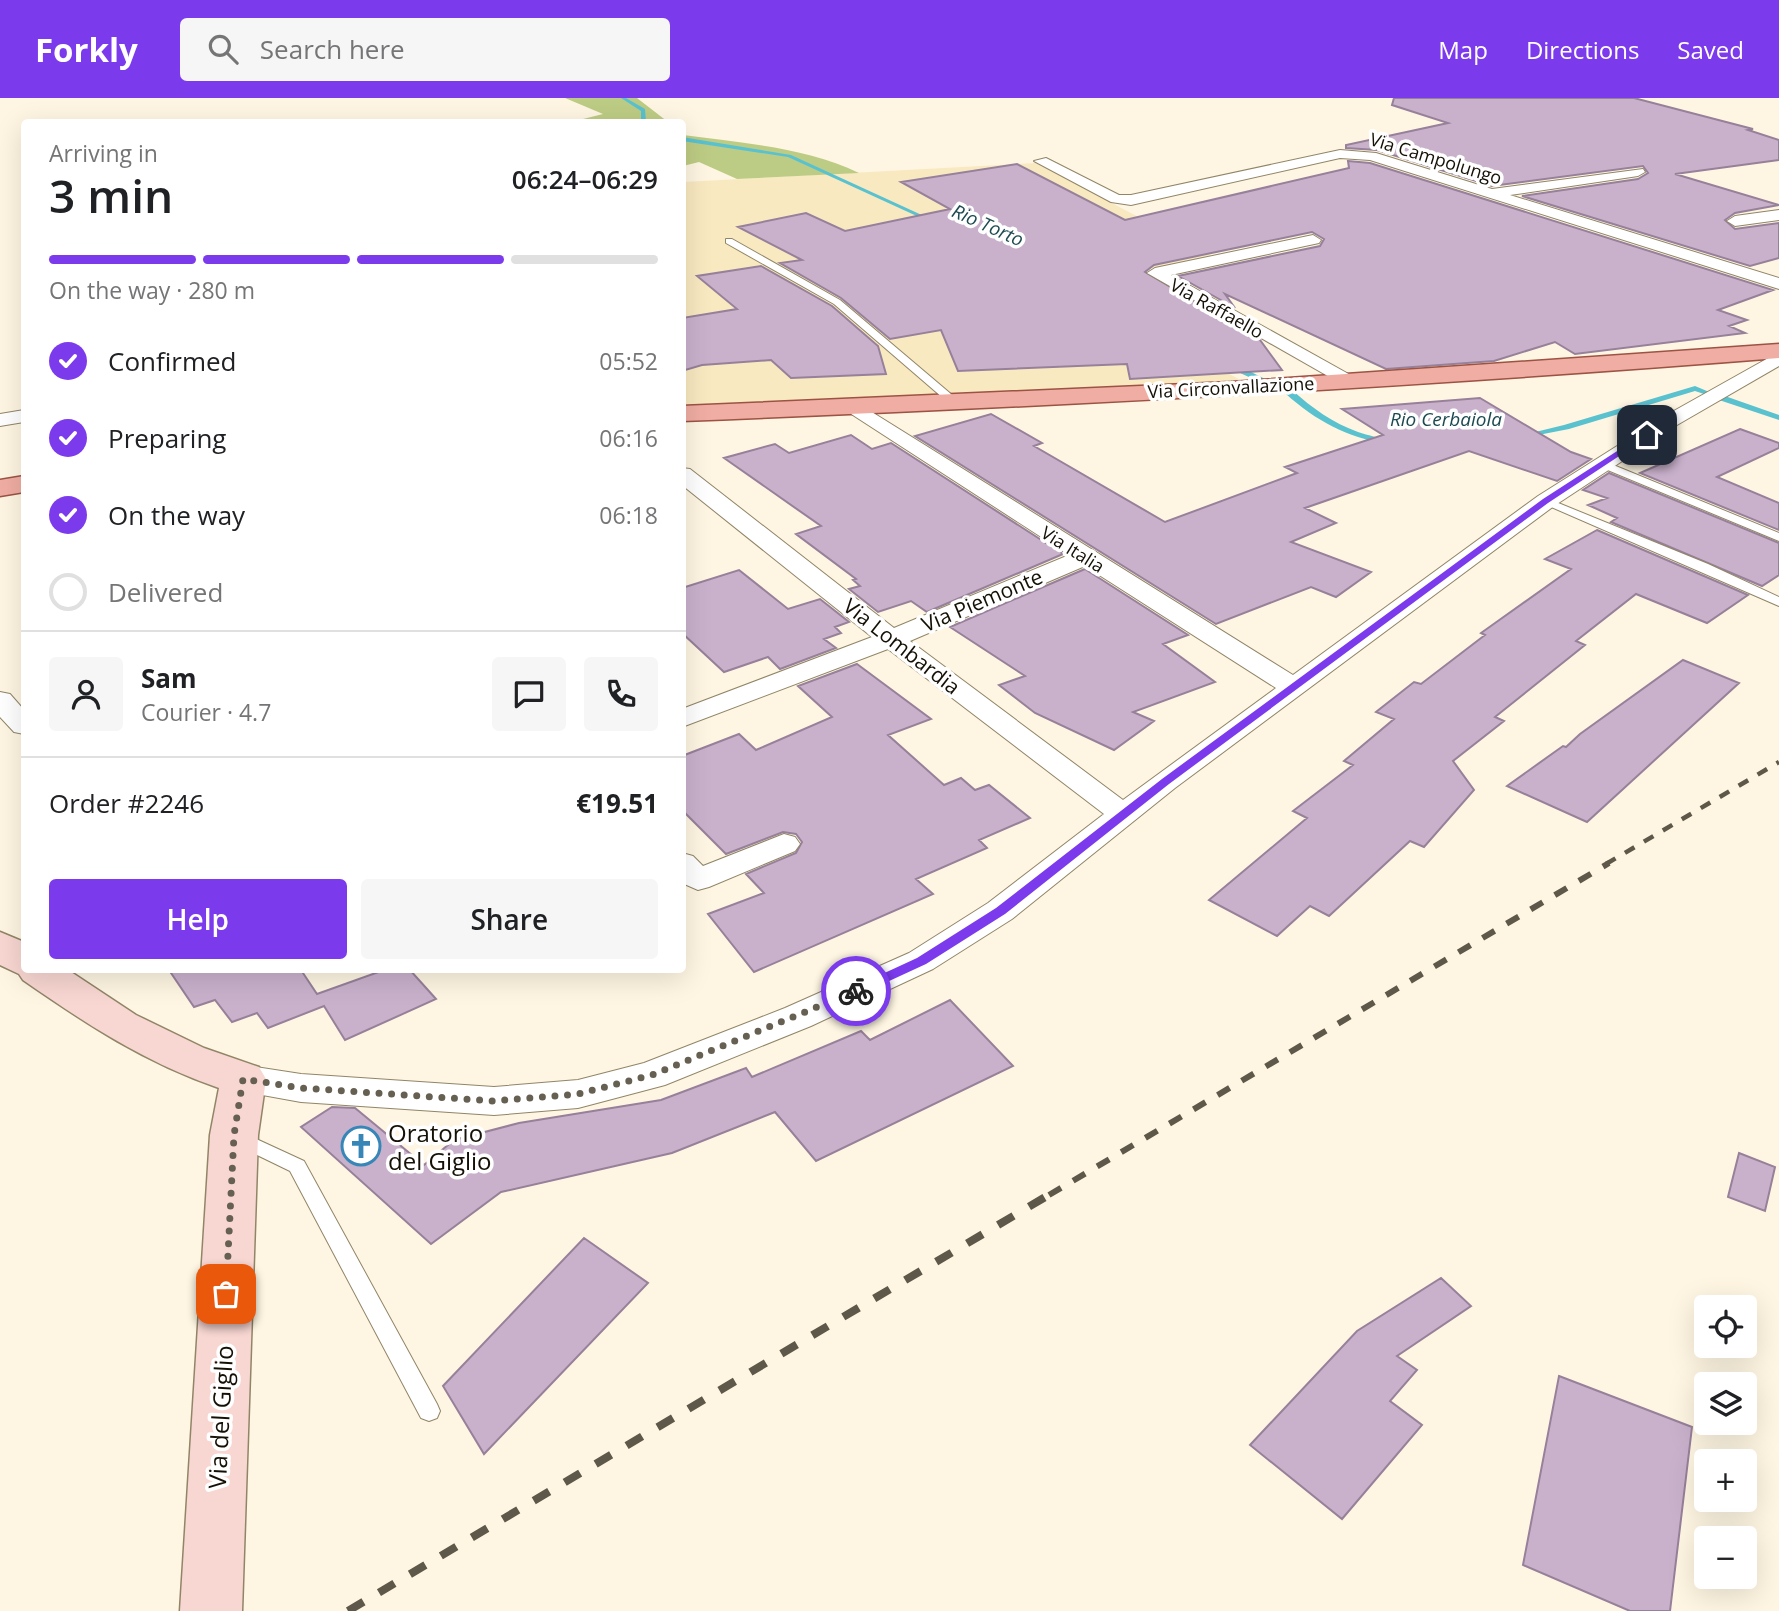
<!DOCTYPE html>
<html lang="en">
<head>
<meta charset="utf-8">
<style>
	:root { --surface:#fff; --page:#f6f6f6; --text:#202124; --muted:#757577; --line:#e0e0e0; --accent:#7c3aed }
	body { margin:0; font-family:"Open Sans",sans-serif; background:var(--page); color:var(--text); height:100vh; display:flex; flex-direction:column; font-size:26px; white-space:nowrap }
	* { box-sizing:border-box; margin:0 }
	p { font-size:23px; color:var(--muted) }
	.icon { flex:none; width:38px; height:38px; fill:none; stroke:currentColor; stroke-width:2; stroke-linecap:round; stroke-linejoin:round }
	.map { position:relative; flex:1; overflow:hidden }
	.side { position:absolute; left:21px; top:21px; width:665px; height:854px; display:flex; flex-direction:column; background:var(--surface); border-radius:7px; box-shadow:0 7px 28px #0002 }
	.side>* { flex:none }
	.controls { position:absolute; left:1694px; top:1197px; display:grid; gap:14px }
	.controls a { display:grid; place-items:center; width:63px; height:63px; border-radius:7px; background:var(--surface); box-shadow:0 7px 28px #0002; font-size:35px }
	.pin { position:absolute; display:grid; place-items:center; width:60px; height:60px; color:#fff; margin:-30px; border-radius:14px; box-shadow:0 4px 10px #0006 }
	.courier { position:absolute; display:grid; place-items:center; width:70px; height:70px; margin:-35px; border:5px solid #7c3aed; border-radius:50%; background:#fff; color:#222; box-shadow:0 2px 9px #0007 }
	.overview em { font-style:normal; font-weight:600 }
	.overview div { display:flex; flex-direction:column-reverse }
	.overview { display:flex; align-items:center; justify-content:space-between; height:119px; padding:0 28px }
	h1 { font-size:46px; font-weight:600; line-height:52px }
	.bar { display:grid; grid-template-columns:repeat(4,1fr); gap:10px 7px; align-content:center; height:84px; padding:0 28px }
	.bar i { height:9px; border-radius:5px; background:var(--line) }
	.bar .current { background:var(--accent) }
	.bar p { grid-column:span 4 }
	.line { display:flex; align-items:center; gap:18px; padding:0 28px; border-top:2px solid var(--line) }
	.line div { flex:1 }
	.round { display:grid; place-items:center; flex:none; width:74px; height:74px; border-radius:7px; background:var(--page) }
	ol { padding:0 28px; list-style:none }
	li { display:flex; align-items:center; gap:21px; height:77px }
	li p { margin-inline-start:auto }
	li .icon { padding:7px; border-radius:50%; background:var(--accent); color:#fff; stroke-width:4 }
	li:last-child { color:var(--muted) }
	li i { width:38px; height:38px; border:4px solid var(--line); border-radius:50% }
	.button { display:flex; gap:14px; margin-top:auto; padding:14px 28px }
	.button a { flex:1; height:80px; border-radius:7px; background:var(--accent); color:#fff; font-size:28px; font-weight:600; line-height:80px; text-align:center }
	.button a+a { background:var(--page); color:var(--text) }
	header { display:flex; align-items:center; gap:42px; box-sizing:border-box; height:98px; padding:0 35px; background:var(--accent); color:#fff }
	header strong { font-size:33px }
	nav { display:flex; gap:38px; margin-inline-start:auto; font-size:24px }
	.search { width:490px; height:63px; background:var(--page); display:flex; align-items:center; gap:18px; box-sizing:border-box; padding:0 24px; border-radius:7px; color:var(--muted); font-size:26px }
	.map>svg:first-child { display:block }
	.built { fill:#f9e9c1 }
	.green { fill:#bdcc84 }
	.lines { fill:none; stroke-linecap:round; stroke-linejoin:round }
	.stream { fill:#5ac1cf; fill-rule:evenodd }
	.building { fill:#c9b1cc; stroke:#97809a; stroke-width:2 }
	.lane-casing { stroke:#918567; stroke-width:2 }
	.street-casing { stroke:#918567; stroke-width:2 }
	.secondary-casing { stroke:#918567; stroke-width:3 }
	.primary-casing { stroke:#9c5344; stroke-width:3 }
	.lane { fill:#fff; fill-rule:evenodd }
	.street { fill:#fff; fill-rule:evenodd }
	.secondary { fill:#f8d6d1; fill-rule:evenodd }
	.primary { fill:#f0ada3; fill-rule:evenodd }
	.rail-far2 { stroke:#5e584a; stroke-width:4.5; stroke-dasharray:11 11; stroke-linecap:butt }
	.rail-far1 { stroke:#5e584a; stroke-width:6; stroke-dasharray:14 14; stroke-linecap:butt }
	.rail { stroke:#5e584a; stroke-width:8; stroke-dasharray:18 18; stroke-linecap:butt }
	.route { fill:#7c3aed }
	.done { stroke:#666052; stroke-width:7; stroke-dasharray:0 12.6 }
	.labels { text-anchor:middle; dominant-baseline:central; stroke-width:7; stroke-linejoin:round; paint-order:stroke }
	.far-street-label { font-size:18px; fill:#141005; stroke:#fff }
	.far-water-label { font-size:19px; font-style:italic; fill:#1c4a50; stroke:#fff }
	.street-label { font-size:21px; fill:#141005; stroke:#fff }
	.near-poi-label { font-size:24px; fill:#141005; stroke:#fff; text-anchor:start }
	.near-street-label { font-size:24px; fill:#141005; stroke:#fff }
</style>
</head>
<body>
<header>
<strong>Forkly</strong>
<div class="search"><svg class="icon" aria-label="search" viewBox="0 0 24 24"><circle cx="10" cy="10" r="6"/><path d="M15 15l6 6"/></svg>Search here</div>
<nav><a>Map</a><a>Directions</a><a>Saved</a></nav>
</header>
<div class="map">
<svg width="1779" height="1513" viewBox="0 0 1779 1513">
	<rect width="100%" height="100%" fill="#fef6e2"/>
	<!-- built -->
	<path class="built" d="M 1036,65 L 1218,161 L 1073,181 L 1187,253 L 1246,285 L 683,312 L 683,84 Z"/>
	<!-- green -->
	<path class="green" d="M 565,0 L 637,0 L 668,24 L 579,24 L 575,23 L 603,16 Z
		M 683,37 C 741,45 805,49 859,75 L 737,81 L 699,64 L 683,68 Z"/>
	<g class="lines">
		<!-- stream -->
		<path class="stream" d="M 621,0 L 626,0 L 645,11 L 646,24 L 641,24 L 641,13 Z
			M 682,39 L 791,57 L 937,124 L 932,125 L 788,59 L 682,43 Z
			M 1227,265 L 1233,265 L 1269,283 L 1262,285 L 1227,269 Z
			M 1695,288 L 1714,296 L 1710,298 L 1695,293 L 1569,331 L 1523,340 L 1519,338 L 1564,327 Z
			M 1286,292 L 1292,292 C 1312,310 1333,325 1358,334 C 1368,338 1381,339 1390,344 L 1386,346 C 1347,339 1316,323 1286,296 Z
			M 1716,297 L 1722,297 L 1779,317 L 1779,322 L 1716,301 Z"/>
	</g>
	<!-- building -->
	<path class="building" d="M 1394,0 L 1634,0 L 1753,31 L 1748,32 L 1779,42 L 1779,62 L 1675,76 L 1779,107 L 1735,115 L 1725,122 L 1735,131 L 1779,125 L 1779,160 L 1750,168 L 1522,98 L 1638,81 L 1648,75 L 1643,68 L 1492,88 L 1377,52 L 1346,50 L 1346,47 L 1448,25 L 1392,7 Z
		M 1348,63 L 1370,65 L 1773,192 L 1718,212 L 1747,222 L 1729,228 L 1745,235 L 1575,256 L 1555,244 L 1494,263 L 1386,271 L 1225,196 L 1235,210 L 1178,178 L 1320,148 L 1324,141 L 1312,134 L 1154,167 L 1145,174 L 1260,242 L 1282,272 L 1130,281 L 1127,266 L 958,273 L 941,232 L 890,241 L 841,200 L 780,165 L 802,162 L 738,129 L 806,115 L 845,133 L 950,111 L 901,84 L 1017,66 L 1125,122 L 1349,70 Z
		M 761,168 L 832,208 L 878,248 L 886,276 L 791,280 L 771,262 L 702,267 L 682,273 L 682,220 L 737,211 L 697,178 Z
		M 1480,300 L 1571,354 L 1591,361 L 1557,383 L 1469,353 L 1305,410 L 1336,425 L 1291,444 L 1371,474 L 1336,499 L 1311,489 L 1216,526 L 915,338 L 991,316 L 1042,345 L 1034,348 L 1165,424 L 1297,375 L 1285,369 L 1383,337 L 1342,311 Z
		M 1740,331 L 1779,345 L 1779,350 L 1717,379 L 1779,405 L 1779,432 L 1640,375 Z
		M 851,337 L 872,351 L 891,345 L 1063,456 L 927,514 L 911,503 L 878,514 L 849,491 L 860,488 L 853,482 L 856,481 L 796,436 L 821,428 L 724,360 L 775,346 L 789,355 Z
		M 1609,375 L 1779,445 L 1779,477 L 1762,488 L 1611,424 L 1617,420 L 1588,407 L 1607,400 L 1583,392 Z
		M 1597,432 L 1748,497 L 1707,525 L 1636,496 L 1576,543 L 1585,547 L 1495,619 L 1504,623 L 1453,663 L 1474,692 L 1424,749 L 1410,743 L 1329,818 L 1310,808 L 1277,838 L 1209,802 L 1307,720 L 1293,713 L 1353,667 L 1344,663 L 1394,621 L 1376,614 L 1414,584 L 1421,586 L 1485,537 L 1481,535 L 1571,471 L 1545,461 Z
		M 1085,471 L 1188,537 L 1163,546 L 1215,584 L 1133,614 L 1154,623 L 1114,652 L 1035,615 L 999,587 L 1025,578 L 950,529 Z
		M 739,472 L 788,511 L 820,501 L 849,524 L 835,529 L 841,535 L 824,541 L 836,550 L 780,571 L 768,559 L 724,574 L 682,535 L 682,490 Z
		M 1683,562 L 1739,585 L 1587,724 L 1507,688 L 1563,648 L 1566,649 L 1580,636 Z
		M 857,566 L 931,621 L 888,637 L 944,687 L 961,680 L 975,692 L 989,687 L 1030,720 L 979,742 L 987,750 L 916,781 L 933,796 L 754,874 L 708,816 L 764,795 L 746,776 L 796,755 L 802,744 L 796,736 L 783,734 L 726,756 L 682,712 L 682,658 L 739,636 L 756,652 L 832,619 L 798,588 Z
		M 169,872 L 286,872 L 287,874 L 301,872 L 317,896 L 384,872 L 410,872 L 436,901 L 345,942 L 324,908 L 268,930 L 257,915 L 232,924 L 215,902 L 194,909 Z
		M 950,902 L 1013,968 L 816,1063 L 775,1014 L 672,1055 L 501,1094 L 431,1146 L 301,1029 L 332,1009 L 355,1010 L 424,1067 L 454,1042 L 519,1025 L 661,1002 L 746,970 L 752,979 L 861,933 L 870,942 Z
		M 1739,1055 L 1775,1069 L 1765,1113 L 1728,1099 Z
		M 584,1140 L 648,1185 L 484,1356 L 443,1288 Z
		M 1441,1180 L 1471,1208 L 1397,1258 L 1417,1272 L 1390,1303 L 1422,1327 L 1342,1421 L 1250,1347 L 1357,1233 Z
		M 1559,1278 L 1692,1329 L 1670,1513 L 1630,1513 L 1523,1467 Z"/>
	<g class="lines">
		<defs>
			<path id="lane" d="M 726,141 L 732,141 L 840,202 L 958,302 L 958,306 L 950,306 L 834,206 L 726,145 Z
				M 1598,364 L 1606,364 L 1779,435 L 1779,443 L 1598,368 Z
				M 1546,400 L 1708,466 L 1779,499 L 1779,508 L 1542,405 L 1542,401 Z
				M 239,1033 L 304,1063 L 437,1306 L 440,1313 L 437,1320 L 429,1323 L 421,1320 L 290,1073 L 232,1045 L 229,1040 L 232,1035 Z"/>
			<path id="street" d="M 1340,52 L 1376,55 L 1492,91 L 1643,71 L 1645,74 L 1638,78 L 1510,97 L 1779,180 L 1779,191 L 1370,62 L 1340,60 L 1131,107 L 1111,104 L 1034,63 L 1046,60 L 1119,97 L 1131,97 Z
				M 1779,112 L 1779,122 L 1735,128 L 1727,123 L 1735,118 Z
				M 1313,137 L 1321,142 L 1319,145 L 1171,177 L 1354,279 L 1357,283 L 1354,287 L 1347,289 L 1147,175 L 1155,170 Z
				M 1779,254 L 1779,268 L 1677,327 L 1554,408 L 1175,690 L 1012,821 L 933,871 L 811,928 L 665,987 L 578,1010 L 494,1017 L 301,1004 L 230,991 L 224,981 L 230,971 L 243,967 L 301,976 L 494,989 L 578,982 L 644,965 L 785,910 L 909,855 L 988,805 L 1104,716 L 888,551 L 682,629 L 682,611 L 872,539 L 682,387 L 682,370 L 690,371 L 894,530 L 1069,457 L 842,310 L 852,304 L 859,306 L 1293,577 L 1538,398 L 1663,319 ZM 1085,468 L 1276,590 L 1123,702 L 910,543 Z
				M 24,312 L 24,324 L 0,328 L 0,316 Z
				M 0,594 L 10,596 L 24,612 L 24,636 L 14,634 L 0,619 Z
				M 784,736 L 795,739 L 800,746 L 795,753 L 709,789 L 698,792 L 682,785 L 682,755 L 693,758 L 703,768 Z"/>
			<path id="secondary" d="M 0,834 L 24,844 L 24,872 L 68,872 L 136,917 L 204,950 L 259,969 L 266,981 L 258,1037 L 242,1513 L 180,1513 L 210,1037 L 219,990 C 144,964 88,927 23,882 L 19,876 L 0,867 Z"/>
			<path id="primary" d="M 1779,246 L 1779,260 C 1414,289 1048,309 682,323 L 682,308 L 1231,284 Z
				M 24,378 L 24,394 L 0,398 L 0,382 Z"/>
		</defs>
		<!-- lane casing -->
		<use href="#lane" class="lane-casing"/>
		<!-- street casing -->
		<use href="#street" class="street-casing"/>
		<!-- secondary casing -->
		<use href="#secondary" class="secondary-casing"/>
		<!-- primary casing -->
		<use href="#primary" class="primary-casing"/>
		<!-- lane -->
		<use href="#lane" class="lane"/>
		<!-- street -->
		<use href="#street" class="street"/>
		<!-- secondary -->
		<use href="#secondary" class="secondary"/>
		<!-- primary -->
		<use href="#primary" class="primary"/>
		<!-- rail-far2 -->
		<path class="rail-far2" d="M 1606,766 L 1779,664"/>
		<!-- rail-far1 -->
		<path class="rail-far1" d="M 1049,1097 L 1609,765"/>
		<!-- rail -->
		<path class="rail" d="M 348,1513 L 1052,1095"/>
	</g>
	<!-- route -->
	<path class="route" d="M 1645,335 L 1651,337 L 1548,405 L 1169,686 L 1005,816 L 926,866 L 861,896 L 852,896 L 852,890 L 917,860 L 996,810 L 1162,681 L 1543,401 Z"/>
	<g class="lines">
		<!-- done -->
		<path class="done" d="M 226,1196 L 234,1037 L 243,981 L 301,990 L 494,1003 L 578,996 L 652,977 L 856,893"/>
	</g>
	<!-- icons -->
	<defs>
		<symbol id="church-ring" viewBox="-11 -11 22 22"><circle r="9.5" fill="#fff" stroke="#3786b8" stroke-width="1.5"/><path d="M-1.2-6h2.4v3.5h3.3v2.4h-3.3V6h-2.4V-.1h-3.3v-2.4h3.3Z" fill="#3786b8"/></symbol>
	</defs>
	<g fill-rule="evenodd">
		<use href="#church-ring" x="339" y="1026" width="44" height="44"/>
	</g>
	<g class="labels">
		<!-- far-street labels -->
		<g class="far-street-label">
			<text transform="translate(1436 60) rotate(17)">Via Campolungo</text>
			<text transform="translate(1217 210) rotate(29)">Via Raffaello</text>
			<text transform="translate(1231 289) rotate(-3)">Via Circonvallazione</text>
			<text transform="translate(1073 451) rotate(32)">Via Italia</text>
		</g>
		<!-- far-water labels -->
		<g class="far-water-label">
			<text transform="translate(988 127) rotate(24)">Rio Torto</text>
			<text x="1446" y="321">Rio Cerbaiola</text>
		</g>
		<!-- street labels -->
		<g class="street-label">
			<text transform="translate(982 502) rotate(-23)">Via Piemonte</text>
			<text transform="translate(902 548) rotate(38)">Via Lombardia</text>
		</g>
		<!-- near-poi labels -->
		<g class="near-poi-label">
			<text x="388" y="1034">Oratorio<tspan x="388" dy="28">del Giglio</tspan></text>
		</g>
		<!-- near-street labels -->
		<g class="near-street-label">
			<text transform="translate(220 1319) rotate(-87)">Via del Giglio</text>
		</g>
	</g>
</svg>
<div class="controls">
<a><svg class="icon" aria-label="locate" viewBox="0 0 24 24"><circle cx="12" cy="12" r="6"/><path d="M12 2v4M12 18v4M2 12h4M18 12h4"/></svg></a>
<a><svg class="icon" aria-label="layers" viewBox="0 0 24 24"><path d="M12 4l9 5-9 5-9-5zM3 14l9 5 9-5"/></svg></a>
<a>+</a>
<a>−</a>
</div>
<div class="pin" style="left:226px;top:1196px;background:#ea580c"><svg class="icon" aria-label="bag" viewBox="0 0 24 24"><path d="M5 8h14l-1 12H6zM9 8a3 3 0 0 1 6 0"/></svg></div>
<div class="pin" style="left:1647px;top:337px;background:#1f2937"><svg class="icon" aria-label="home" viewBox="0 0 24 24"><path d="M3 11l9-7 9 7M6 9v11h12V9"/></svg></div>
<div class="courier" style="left:856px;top:893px"><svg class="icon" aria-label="bike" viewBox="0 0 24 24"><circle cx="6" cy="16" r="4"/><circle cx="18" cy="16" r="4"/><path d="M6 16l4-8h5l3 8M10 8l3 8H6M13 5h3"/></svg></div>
<section class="side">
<div class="overview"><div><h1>3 min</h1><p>Arriving in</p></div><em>06:24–06:29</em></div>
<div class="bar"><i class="current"></i><i class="current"></i><i class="current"></i><i></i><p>On the way · 280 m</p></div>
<ol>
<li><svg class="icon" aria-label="check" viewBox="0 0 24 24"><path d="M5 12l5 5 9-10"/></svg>Confirmed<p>05:52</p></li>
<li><svg class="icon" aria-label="check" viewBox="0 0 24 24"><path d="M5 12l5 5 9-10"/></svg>Preparing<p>06:16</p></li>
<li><svg class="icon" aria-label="check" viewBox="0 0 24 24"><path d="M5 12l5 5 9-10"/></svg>On the way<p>06:18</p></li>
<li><i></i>Delivered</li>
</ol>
<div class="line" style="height:126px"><a class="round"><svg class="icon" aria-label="person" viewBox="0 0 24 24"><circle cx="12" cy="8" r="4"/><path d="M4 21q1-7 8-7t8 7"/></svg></a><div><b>Sam</b><p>Courier · 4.7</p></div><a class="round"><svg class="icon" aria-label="chat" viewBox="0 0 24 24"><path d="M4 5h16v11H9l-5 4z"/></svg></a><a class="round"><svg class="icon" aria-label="phone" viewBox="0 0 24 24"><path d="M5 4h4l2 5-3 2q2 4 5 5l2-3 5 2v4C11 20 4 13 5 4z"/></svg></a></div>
<div class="line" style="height:91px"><div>Order #2246</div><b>€19.51</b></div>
<div class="button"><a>Help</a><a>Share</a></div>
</section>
</div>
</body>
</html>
